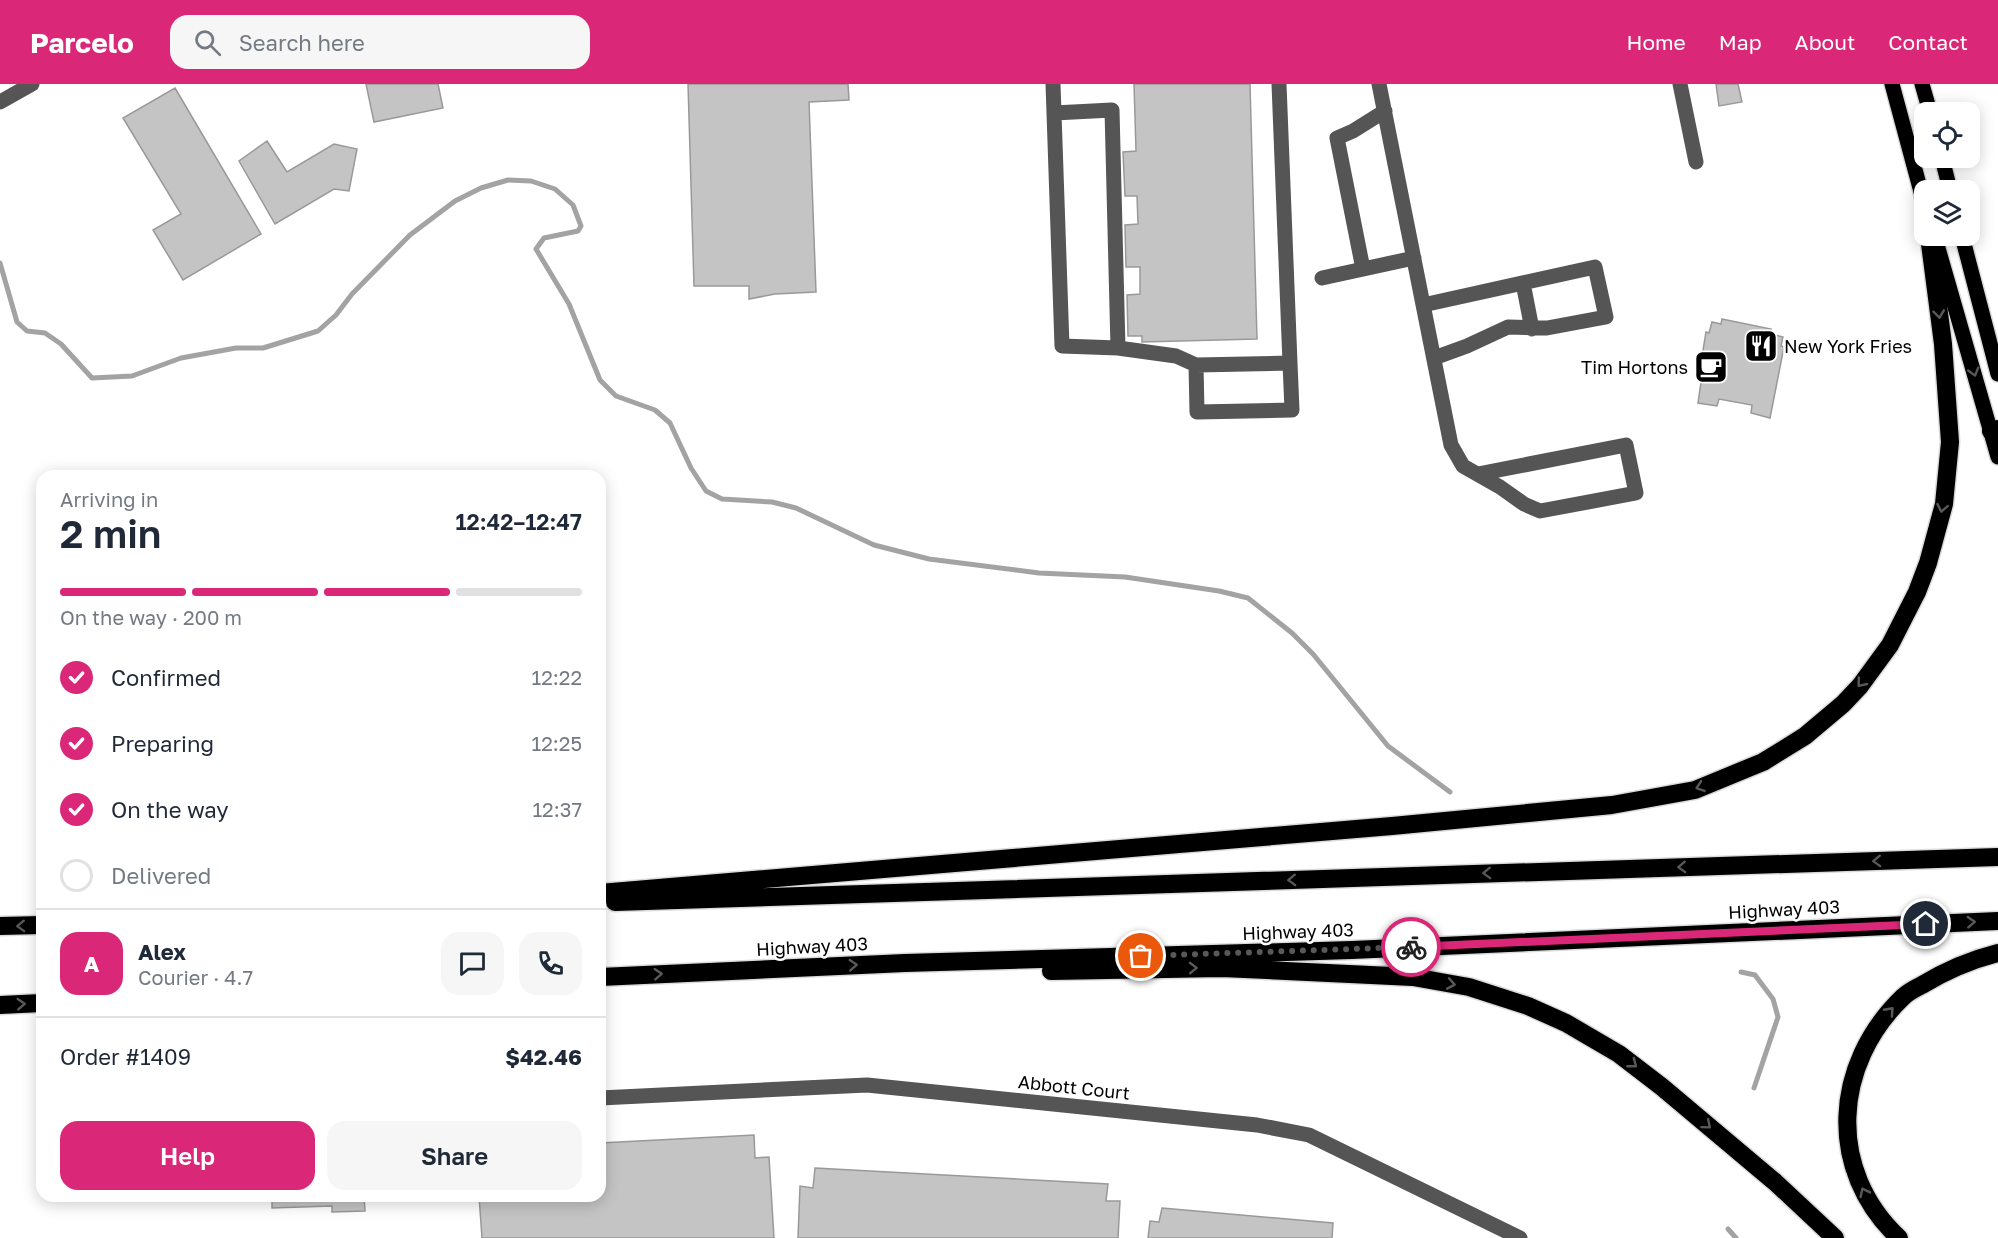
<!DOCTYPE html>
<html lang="en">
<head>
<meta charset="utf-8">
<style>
	:root { --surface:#fff; --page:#f6f6f7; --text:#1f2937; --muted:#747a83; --line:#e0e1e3; --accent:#db2777 }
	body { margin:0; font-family:"Golos Text",sans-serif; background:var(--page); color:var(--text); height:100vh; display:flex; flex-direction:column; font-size:22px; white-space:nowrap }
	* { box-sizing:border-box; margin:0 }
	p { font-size:20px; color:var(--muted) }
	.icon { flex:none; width:33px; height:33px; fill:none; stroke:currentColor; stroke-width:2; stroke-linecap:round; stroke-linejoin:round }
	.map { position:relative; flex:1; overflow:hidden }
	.side { position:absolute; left:36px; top:386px; width:570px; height:732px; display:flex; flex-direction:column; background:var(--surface); border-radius:18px; box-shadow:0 3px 15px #0003 }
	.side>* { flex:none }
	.controls { position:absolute; left:1914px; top:18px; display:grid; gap:12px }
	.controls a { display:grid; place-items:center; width:66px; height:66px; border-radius:12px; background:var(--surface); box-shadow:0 3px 15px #0003; font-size:30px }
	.pin { position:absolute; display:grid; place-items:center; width:51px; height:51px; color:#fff; margin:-26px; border:3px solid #fff; border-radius:50%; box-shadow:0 2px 6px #0007 }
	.courier { position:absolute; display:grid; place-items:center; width:60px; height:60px; margin:-30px; border:4px solid #db2777; border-radius:50%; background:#fff; color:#222; box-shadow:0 2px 8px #0007 }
	.head em { font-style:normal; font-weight:600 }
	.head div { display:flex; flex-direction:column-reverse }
	.head { display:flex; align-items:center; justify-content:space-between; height:102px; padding:0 24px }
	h1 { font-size:39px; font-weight:600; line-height:45px }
	.bar { display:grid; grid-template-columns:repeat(4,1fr); gap:9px 6px; align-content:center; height:72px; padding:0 24px }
	.bar i { height:8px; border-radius:4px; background:var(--line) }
	.bar .selected { background:var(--accent) }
	.bar p { grid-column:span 4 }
	.line { display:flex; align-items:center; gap:15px; padding:0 24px; border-top:2px solid var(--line) }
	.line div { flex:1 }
	.round { display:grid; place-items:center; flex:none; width:63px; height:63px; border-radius:18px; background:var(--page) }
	ol { padding:0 24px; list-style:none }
	li { display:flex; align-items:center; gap:18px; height:66px }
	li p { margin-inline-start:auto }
	li .icon { padding:6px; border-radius:50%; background:var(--accent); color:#fff; stroke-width:4 }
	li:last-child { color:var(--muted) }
	li i { width:33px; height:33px; border:3px solid var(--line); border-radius:50% }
	.primary-button { display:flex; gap:12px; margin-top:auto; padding:12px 24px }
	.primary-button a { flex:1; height:69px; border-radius:18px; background:var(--accent); color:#fff; font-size:24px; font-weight:600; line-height:69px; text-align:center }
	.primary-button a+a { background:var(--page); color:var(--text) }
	header { display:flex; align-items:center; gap:36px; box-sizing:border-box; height:84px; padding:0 30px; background:var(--accent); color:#fff }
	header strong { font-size:28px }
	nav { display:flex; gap:33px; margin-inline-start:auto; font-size:21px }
	.search { width:420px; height:54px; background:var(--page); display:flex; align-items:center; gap:15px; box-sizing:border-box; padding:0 21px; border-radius:18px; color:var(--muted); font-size:22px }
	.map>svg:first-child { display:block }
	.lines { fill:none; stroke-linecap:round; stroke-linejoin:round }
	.stream { stroke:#a3a3a3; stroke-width:5 }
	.building { fill:#c4c4c4; stroke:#999; stroke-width:1.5 }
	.major-casing { stroke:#dbdbdb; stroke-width:18 }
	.highway-casing { stroke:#dbdbdb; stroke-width:21 }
	.minor { stroke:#555; stroke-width:15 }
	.major { stroke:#000; stroke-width:15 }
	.highway { stroke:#000; stroke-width:18 }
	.oneway { stroke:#595959 }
	.done { stroke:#595959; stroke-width:6; stroke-dasharray:0 10.8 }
	.route { stroke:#db2777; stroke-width:8 }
	.labels { text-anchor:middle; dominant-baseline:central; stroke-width:5; stroke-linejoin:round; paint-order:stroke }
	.poi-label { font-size:18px; fill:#000; stroke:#fff; text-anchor:start }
	.street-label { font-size:18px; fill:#000; stroke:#fff }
</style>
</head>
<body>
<header>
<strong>Parcelo</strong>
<div class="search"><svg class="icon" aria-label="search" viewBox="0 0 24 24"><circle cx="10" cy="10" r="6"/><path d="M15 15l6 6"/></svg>Search here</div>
<nav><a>Home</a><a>Map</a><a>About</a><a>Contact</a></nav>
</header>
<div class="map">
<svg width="1998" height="1154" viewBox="0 0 1998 1154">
	<rect width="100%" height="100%" fill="#fff"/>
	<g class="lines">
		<!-- stream -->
		<path class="stream" d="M 0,179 L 17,238 L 27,247 L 45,249 L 61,260 L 92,294 L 132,292 L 181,274 L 236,264 L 263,264 L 318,247 L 336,231 L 352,210 L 410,151 L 455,117 L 481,104 L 508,96 L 531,97 L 555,105 L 573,121 L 581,142 L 578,147 L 544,154 L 536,165 L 569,220 L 600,296 L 616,312 L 655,326 L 670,339 L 691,384 L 706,407 L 722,415 L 772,418 L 796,424 L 874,461 L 929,475 L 1039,489 L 1125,493 L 1219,507 L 1248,514 L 1292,549 L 1313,570 L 1388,662 L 1450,708
			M 1741,888 L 1755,891 L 1773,915 L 1778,933 L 1754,1004
			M 1728,1145 L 1736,1154"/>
	</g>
	<!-- building -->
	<path class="building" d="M 366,0 L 438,0 L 443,24 L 374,38 Z
		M 688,0 L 848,0 L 849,16 L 809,18 L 816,208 L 775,210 L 749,215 L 749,202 L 694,202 Z
		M 1134,0 L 1250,0 L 1257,255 L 1142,258 L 1142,252 L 1128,252 L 1127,211 L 1140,210 L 1140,183 L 1126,183 L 1125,141 L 1138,140 L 1137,112 L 1125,112 L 1123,68 L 1136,67 Z
		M 1716,0 L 1738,0 L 1742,18 L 1719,22 Z
		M 175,4 L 261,150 L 183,196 L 153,146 L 181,130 L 123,34 Z
		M 267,57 L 287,88 L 334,60 L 357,65 L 349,107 L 334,105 L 275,140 L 239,77 Z
		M 1722,235 L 1771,245 L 1770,250 L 1783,253 L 1781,262 L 1784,263 L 1770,334 L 1751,329 L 1752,321 L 1719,315 L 1717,322 L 1698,319 L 1701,298 L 1698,297 L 1706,248 L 1709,249 L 1712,238 L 1721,240 Z
		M 754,1051 L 755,1074 L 769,1073 L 774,1154 L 482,1154 L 479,1112 L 600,1112 L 600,1059 Z
		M 815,1084 L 1108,1100 L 1106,1117 L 1120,1117 L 1118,1154 L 798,1154 L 800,1102 L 813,1104 Z
		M 272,1112 L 364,1112 L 365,1127 L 332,1128 L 332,1122 L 272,1124 Z
		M 1162,1124 L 1333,1139 L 1332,1154 L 1148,1154 L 1150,1137 L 1159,1138 Z"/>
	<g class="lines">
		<defs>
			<path id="major" d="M 1892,0 L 1924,119
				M 1922,0 L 1930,28
				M 1942,74 L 1950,106
				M 1962,152 L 1998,290
				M 1936,157 L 1998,373"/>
			<path id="highway" d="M 1991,347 L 1998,345
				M 600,809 L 1392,742 L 1612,721 L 1695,706 L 1763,678 L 1805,652 L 1843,620 L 1860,602 L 1890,561 L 1917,508 L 1928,479 L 1944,420 L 1950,358 L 1943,260 L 1929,152
				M 615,818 L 1998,773
				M 0,842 L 42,841
				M 1051,887 L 1222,884 L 1413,893 L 1469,903 L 1528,922 L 1566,939 L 1619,970 L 1662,1003 L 1775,1098 L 1835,1154
				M 600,893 L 905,879 L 1352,866 L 1998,837
				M 0,921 L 42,919
				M 1899,1154 C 1826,1086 1833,980 1903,913 C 1908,908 1916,904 1922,901 C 1947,886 1970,876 1998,869"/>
		</defs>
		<!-- major casing -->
		<use href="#major" class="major-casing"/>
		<!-- highway casing -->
		<use href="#highway" class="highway-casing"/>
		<!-- minor -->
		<path class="minor" d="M 1053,0 L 1062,262 L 1118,264 L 1176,272 L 1196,281 L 1290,279 L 1279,0
			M 1379,0 L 1451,361 L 1463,382 L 1500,403 L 1524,420 L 1540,427 L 1636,409 L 1626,361 L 1478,390
			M 1680,0 L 1696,78
			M 0,18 L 32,0
			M 1054,29 L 1112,26 L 1118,264
			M 1363,185 L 1337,54 L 1353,47 L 1385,27
			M 1322,194 L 1414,174
			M 1523,199 L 1532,245
			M 1423,221 L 1595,183 L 1606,233 L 1547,244 L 1508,243 L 1467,262 L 1434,274
			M 1196,281 L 1197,328 L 1292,326 L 1290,279
			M 600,1014 L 867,1001 L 1257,1041 L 1309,1051 L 1520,1154"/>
		<!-- major -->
		<use href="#major" class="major"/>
		<!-- highway -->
		<use href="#highway" class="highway"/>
	</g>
	<!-- one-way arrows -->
	<defs><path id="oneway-chevron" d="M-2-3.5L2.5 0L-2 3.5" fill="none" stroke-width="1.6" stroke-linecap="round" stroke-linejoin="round" transform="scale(1.5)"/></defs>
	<g class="oneway">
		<use href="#oneway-chevron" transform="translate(1939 230) rotate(83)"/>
		<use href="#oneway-chevron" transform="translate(1974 288) rotate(74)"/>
		<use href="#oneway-chevron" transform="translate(1942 424) rotate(101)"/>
		<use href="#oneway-chevron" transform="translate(1861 599) rotate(129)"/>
		<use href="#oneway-chevron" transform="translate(1700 703) rotate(161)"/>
		<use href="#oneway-chevron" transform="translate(1877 777) rotate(178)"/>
		<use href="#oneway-chevron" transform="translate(1682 783) rotate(178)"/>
		<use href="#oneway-chevron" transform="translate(1487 789) rotate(178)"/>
		<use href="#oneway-chevron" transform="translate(1292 796) rotate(178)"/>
		<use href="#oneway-chevron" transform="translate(1971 838) rotate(-3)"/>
		<use href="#oneway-chevron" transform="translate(21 842) rotate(178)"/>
		<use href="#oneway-chevron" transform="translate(853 881) rotate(-3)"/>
		<use href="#oneway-chevron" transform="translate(1193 884) rotate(-1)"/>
		<use href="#oneway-chevron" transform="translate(658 890) rotate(-3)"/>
		<use href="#oneway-chevron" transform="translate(1451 900) rotate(10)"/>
		<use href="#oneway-chevron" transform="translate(21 920) rotate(-3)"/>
		<use href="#oneway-chevron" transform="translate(1890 927) rotate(-48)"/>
		<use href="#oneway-chevron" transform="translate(1633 980) rotate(38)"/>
		<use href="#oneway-chevron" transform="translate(1707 1041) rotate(40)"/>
		<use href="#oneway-chevron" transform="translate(1864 1108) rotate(-116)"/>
	</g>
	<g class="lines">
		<!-- done -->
		<path class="done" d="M 1141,872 L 1411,863"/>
		<!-- route -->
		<path class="route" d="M 1411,863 L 1926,840"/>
	</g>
	<!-- icons -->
	<defs>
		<symbol id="restaurant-square" viewBox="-11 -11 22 22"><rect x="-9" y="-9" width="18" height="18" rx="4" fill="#000" stroke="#fff"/><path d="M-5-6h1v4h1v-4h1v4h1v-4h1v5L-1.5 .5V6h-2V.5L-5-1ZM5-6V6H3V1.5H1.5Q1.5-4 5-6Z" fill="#fff"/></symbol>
		<symbol id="cafe-square" viewBox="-11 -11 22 22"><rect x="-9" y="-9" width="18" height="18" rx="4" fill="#000" stroke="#fff"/><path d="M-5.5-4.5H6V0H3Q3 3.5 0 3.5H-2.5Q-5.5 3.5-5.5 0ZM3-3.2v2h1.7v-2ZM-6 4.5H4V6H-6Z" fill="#fff"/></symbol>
	</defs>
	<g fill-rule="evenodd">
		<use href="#restaurant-square" x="1742" y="243" width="38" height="38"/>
		<use href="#cafe-square" x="1692" y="264" width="38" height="38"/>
	</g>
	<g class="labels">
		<!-- poi labels -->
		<g class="poi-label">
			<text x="1784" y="262">New York Fries</text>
			<text x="1688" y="283" text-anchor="end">Tim Hortons</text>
		</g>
		<!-- street labels -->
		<g class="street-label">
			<text transform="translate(1784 825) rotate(-3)">Highway 403</text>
			<text transform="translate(1298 847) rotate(-2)">Highway 403</text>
			<text transform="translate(812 862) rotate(-3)">Highway 403</text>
			<text transform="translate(1074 1003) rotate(6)">Abbott Court</text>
		</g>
	</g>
</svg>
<div class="controls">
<a><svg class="icon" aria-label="locate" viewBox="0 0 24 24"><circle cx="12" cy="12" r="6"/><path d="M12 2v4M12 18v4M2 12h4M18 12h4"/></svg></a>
<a><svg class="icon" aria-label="layers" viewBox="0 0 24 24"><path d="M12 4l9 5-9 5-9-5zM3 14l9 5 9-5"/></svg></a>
</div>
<div class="pin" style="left:1141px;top:872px;background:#ea580c"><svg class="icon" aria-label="bag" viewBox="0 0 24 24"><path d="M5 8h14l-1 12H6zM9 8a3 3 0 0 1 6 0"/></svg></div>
<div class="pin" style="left:1926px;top:840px;background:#1f2937"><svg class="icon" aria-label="home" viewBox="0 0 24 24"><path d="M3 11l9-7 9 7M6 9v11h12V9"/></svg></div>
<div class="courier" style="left:1411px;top:863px"><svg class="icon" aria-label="bike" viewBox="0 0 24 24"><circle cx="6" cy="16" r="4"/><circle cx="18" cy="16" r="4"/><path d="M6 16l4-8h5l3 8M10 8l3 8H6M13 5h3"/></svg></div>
<section class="side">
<div class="head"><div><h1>2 min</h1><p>Arriving in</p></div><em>12:42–12:47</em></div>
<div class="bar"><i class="selected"></i><i class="selected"></i><i class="selected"></i><i></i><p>On the way · 200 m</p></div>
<ol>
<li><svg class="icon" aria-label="check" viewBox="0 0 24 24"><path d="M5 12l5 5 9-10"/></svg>Confirmed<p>12:22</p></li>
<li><svg class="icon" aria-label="check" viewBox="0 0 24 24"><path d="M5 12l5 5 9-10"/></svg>Preparing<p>12:25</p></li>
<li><svg class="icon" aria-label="check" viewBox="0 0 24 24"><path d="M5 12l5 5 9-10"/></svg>On the way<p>12:37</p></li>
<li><i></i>Delivered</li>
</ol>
<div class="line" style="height:108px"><b class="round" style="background:var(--accent);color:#fff">A</b><div><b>Alex</b><p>Courier · 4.7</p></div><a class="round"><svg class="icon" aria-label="chat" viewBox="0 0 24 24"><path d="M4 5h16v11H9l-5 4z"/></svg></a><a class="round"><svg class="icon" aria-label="phone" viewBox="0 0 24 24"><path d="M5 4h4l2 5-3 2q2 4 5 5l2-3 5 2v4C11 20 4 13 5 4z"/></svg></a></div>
<div class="line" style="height:78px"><div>Order #1409</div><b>$42.46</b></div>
<div class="primary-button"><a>Help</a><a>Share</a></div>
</section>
</div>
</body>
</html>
